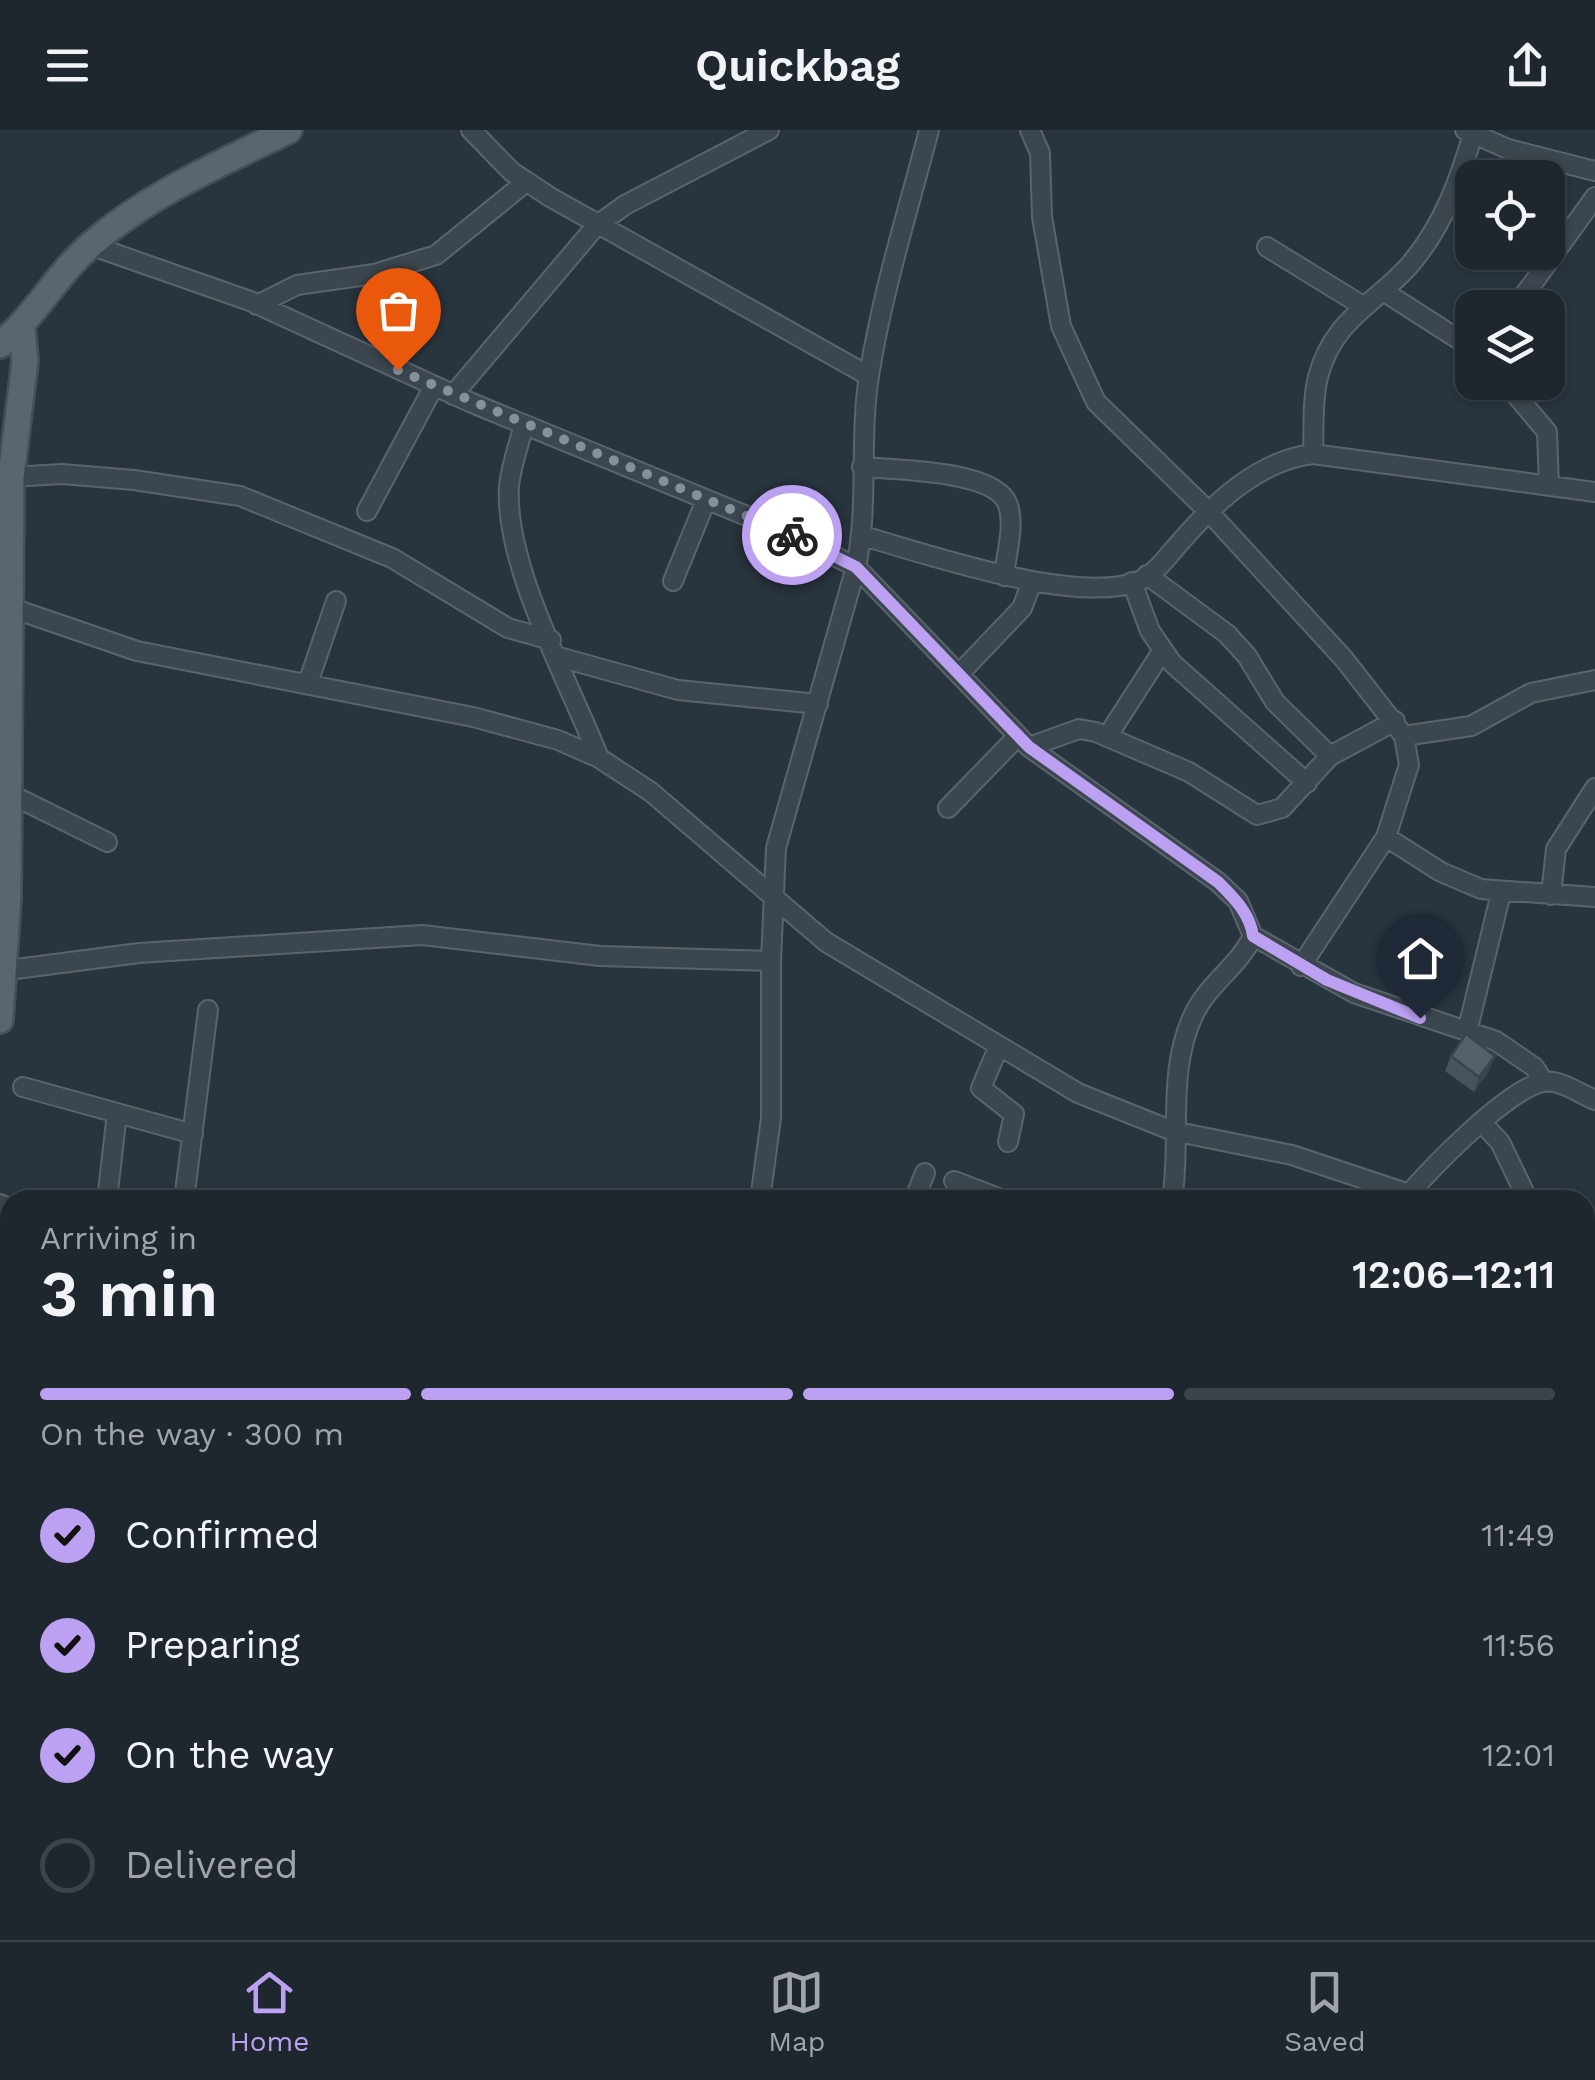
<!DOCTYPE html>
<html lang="en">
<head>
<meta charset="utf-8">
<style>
	:root { --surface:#1e272e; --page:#2b333a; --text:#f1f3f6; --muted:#a1a5aa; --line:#3c444a; --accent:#bca0f2 }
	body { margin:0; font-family:"Work Sans",sans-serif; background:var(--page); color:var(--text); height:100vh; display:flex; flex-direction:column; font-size:38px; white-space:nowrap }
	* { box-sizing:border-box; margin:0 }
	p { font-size:32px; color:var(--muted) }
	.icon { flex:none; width:55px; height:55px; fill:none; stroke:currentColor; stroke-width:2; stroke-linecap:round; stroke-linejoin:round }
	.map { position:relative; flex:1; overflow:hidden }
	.sheet { position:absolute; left:0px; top:1060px; width:1595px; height:750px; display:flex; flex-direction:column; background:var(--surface); border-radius:30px 30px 0 0; box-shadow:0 2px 8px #0004,0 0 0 2px var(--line) }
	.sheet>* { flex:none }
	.controls { position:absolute; left:1455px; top:30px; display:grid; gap:20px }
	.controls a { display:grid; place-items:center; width:110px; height:110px; border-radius:20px; background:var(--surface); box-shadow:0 2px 8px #0004,0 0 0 2px var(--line); font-size:50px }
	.pin { position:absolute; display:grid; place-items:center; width:85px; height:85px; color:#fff; margin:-102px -42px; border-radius:50% 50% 50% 0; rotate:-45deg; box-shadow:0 0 10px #0007 }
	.pin .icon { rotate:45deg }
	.courier { position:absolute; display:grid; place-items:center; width:100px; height:100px; margin:-50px; border:8px solid #bca0f2; border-radius:50%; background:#fff; color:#222; box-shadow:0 2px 12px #0007 }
	.headline em { font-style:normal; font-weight:600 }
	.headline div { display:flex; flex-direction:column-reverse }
	.headline { display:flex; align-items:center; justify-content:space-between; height:170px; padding:0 40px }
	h1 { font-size:65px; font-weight:600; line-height:75px }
	.bar { display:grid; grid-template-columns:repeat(4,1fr); gap:15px 10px; align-content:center; height:120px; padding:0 40px }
	.bar i { height:12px; border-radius:8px; background:var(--line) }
	.bar .current { background:var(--accent) }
	.bar p { grid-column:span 4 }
	ol { padding:0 40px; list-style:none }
	li { display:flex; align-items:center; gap:30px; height:110px }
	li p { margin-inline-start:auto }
	li .icon { padding:10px; border-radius:50%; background:var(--accent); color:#111; stroke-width:4 }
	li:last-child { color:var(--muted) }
	li i { width:55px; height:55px; border:5px solid var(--line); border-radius:50% }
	header { display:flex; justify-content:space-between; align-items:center; height:130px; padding:0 40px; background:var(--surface); font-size:45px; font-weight:600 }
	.menu { display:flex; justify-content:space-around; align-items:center; height:140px; border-top:2px solid var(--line); background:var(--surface); font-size:28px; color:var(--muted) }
	.menu a { display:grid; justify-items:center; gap:5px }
	.menu .current { color:var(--accent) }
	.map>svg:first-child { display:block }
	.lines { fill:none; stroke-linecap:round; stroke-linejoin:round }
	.street-casing { stroke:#5a646c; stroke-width:22 }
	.primary-casing { stroke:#454f57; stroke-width:30 }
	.street { stroke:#3c464e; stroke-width:18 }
	.primary { stroke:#5a656e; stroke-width:25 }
	.wall { fill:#48535c }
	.shaded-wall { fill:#3b444b }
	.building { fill:#54616b; stroke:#3b444b; stroke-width:2.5 }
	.done { stroke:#869098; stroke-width:10; stroke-dasharray:0 18 }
	.route { stroke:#bca0f2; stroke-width:12 }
</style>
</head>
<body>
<header><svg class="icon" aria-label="menu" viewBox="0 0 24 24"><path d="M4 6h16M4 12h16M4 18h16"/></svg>Quickbag<svg class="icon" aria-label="share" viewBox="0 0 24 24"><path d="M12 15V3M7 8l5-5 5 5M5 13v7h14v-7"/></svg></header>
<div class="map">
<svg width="1595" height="1810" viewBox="0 0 1595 1810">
	<rect width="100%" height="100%" fill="#28343e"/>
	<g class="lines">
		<defs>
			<path id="street" d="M 471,0 L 512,42 L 550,67 L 869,246
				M 1030,0 L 1040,23 L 1042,87 L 1061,196 L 1096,272 L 1209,382 L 1344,529 L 1404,606 L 1409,635 L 1386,707 L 1301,836
				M 1465,0 L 1508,19 L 1595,41
				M 90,115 L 250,171 L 472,273 L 793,405 L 856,437 L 1029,617 L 1218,752 L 1238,771 L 1253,806 C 1239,836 1206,856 1193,886 C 1166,945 1182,1009 1172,1070
				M 1267,117 L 1363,176
				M 1383,161 L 1472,218
				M 257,175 L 297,155 L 374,144 L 436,125 L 526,52
				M 1515,178 L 1595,67
				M 1505,252 L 1547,302 L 1549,356
				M 453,265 L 596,96 L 625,75 L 769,0
				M 524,295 C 519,314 511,336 509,356 C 504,436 569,551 599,628
				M 1313,324 C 1314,300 1312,270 1318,247 C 1333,190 1372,176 1408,137 C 1443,97 1460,49 1474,0
				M 862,337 C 896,340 997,340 1008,375 C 1015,396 1006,425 1004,446
				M 11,347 L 62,344 L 134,350 L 240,366 L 392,428 L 508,498 L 551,510
				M 367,381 L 434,256
				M 863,406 C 927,424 1077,476 1139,451 C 1157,443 1170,423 1183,409 C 1217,370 1261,330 1313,324 L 1595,362
				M 1147,445 L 1227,504 L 1247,526 L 1275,572 L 1330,626 L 1395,591
				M 673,451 L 706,370
				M 1132,452 L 1150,501 L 1172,533 L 1307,653
				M 0,474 L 137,521 L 473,587 L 558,610 L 599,628 L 651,662 L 826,812 L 1078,963 L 1173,1001 L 1292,1025 L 1409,1064
				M 559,527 L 678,560 L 818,574
				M 960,543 L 1022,478 L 1032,452
				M 308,553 L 336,471
				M 1404,606 L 1471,596 L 1531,563 L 1595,550
				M 1107,607 L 1163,520
				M 1029,617 L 1079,599 L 1096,602 L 1189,642 L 1257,685 L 1282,678 L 1330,626
				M 8,663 L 107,712
				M 948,678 L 1018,606
				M 1386,707 L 1441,742 L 1481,759 L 1595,767
				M 1551,765 L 1556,719 L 1595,658
				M 1253,806 L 1354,863 L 1496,911 L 1534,937 L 1544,952
				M 0,841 L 139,823 L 422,805 L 600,826 L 771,831
				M 1467,902 L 1501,763
				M 998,918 L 981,958 L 1014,984 L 1008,1012
				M 23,957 L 193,1004
				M 1482,993 L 1500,1012 L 1528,1070
				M 954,1051 L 1004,1070
				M 107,1070 L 117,983
				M 184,1070 L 208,880
				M 760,1070 L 771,988 L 771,831 L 776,718 L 856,437 C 869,375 859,309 869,246 C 882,163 908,81 929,0
				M 914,1070 L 925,1043
				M 1404,1070 C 1429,1040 1506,960 1543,952 C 1560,949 1580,964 1595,970
				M 0,1074 L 10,1078
				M 1585,1289 L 1595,1281
				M 0,1396 L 10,1402
				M 1585,1638 L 1595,1647
				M 0,1697 L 10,1700
				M 1585,1743 L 1595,1741
				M 0,1799 L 10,1797
				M 204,1800 L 206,1810
				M 329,1800 L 331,1810
				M 635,1800 L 652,1806
				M 1320,1800 L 1328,1810
				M 1406,1800 L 1412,1810
				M 792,1804 L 812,1810
				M 892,1810 L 897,1800
				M 1069,1810 L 1072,1800
				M 1189,1810 L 1195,1800
				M 1455,1810 L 1474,1800"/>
			<path id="primary" d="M 0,215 C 36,185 58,142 94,112 C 151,63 222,33 289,0
				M 0,890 L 8,767 L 11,347 L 25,231 L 22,197"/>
		</defs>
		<!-- street casing -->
		<use href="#street" class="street-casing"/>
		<!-- primary casing -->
		<use href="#primary" class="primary-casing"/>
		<!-- street -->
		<use href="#street" class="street"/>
		<!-- primary -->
		<use href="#primary" class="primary"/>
	</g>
	<!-- wall -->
	<path class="wall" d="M 1451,926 L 1489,941 L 1474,962 L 1445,941 Z"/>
	<!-- shaded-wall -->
	<path class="shaded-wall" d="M 1495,926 L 1489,941 L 1474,962 L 1479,947 Z"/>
	<!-- building -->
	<path class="building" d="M 1466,904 L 1495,926 L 1479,947 L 1451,926 Z"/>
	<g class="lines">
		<!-- done -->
		<path class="done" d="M 398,240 L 792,405"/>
		<!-- route -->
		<path class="route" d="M 792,405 L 856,437 L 1029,617 L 1218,752 C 1233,767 1250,783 1253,806 L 1327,850 L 1420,888"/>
	</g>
</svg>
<div class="controls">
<a><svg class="icon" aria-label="locate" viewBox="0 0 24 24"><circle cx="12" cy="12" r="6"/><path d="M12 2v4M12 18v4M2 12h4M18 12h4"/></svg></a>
<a><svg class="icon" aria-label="layers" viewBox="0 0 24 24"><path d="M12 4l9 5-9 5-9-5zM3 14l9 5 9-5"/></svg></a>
</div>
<div class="pin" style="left:398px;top:240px;background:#ea580c"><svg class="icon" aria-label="bag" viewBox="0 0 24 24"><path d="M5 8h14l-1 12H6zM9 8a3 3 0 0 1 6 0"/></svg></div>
<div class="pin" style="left:1420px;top:888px;background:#1f2937"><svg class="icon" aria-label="home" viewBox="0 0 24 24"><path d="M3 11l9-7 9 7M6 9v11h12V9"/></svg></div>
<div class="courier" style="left:792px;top:405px"><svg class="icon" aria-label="bike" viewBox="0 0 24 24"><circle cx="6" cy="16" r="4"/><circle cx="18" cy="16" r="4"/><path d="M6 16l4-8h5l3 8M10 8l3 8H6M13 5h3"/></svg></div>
<section class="sheet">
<div class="headline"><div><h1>3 min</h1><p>Arriving in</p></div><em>12:06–12:11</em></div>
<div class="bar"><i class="current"></i><i class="current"></i><i class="current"></i><i></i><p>On the way · 300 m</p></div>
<ol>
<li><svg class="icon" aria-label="check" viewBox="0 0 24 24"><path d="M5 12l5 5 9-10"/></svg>Confirmed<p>11:49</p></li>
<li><svg class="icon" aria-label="check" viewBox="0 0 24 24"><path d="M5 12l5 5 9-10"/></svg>Preparing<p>11:56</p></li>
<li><svg class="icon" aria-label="check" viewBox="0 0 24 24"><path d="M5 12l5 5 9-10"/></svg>On the way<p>12:01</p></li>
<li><i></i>Delivered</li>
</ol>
</section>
</div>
<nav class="menu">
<a class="current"><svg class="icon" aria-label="home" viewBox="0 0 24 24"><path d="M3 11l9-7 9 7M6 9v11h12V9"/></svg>Home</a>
<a><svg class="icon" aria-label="map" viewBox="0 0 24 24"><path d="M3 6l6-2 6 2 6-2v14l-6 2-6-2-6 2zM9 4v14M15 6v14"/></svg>Map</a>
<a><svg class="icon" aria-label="saved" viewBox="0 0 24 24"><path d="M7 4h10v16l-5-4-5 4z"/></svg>Saved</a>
</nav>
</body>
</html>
